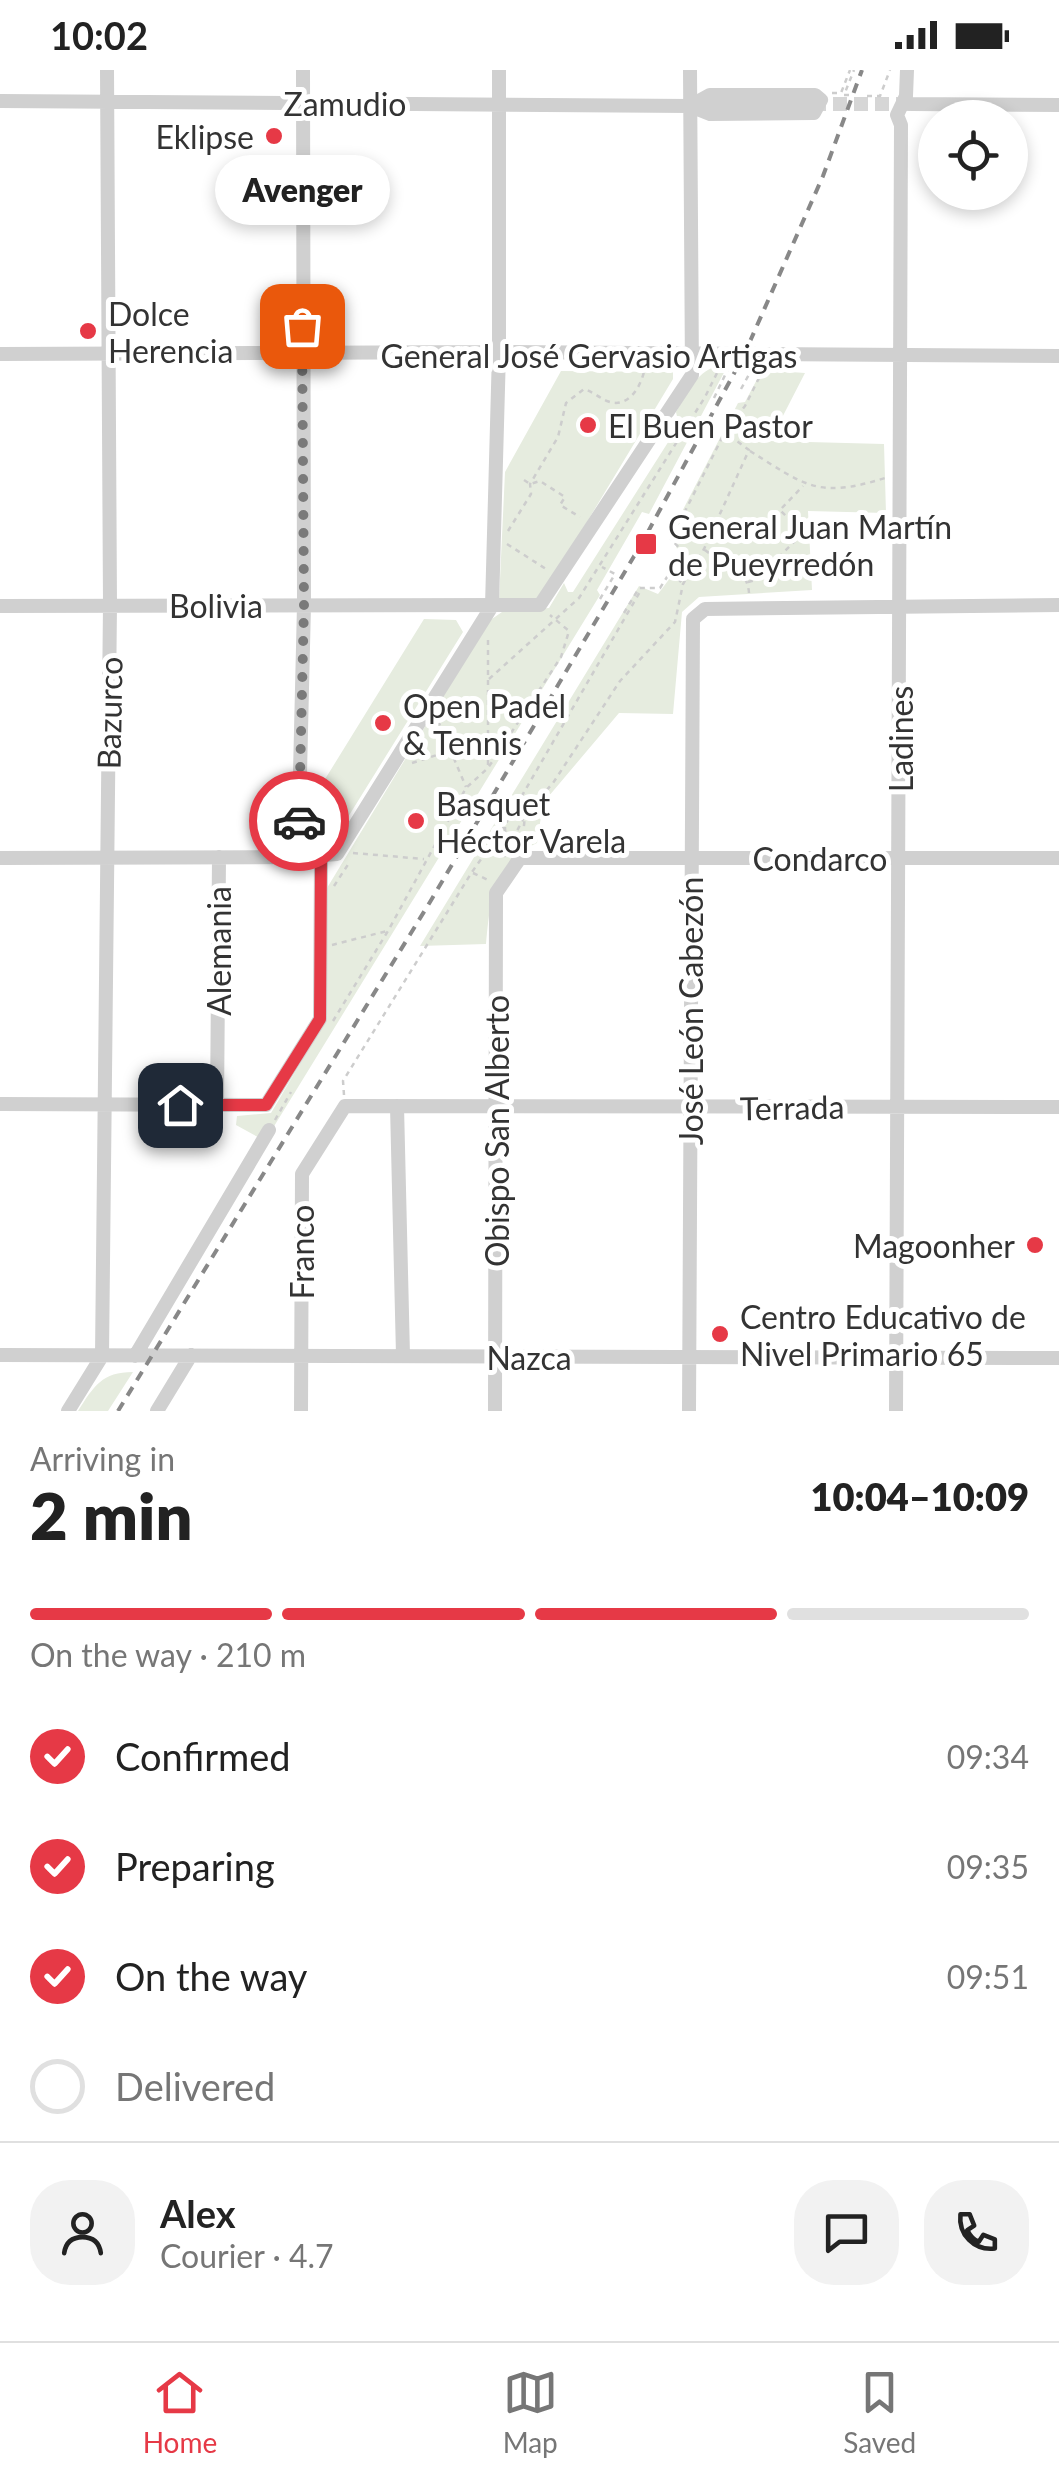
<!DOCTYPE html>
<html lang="en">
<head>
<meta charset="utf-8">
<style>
	:root { --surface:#fff; --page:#f2f2f2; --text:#222; --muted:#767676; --line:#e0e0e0; --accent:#e63946 }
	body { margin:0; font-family:Lato,sans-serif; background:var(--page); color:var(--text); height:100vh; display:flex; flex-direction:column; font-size:38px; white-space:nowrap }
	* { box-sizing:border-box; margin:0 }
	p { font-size:32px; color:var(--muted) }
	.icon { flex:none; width:55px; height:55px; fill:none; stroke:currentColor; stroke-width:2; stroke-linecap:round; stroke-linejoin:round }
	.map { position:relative; height:1341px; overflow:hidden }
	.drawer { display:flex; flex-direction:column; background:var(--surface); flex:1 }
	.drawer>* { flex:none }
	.buttons { position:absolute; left:918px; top:30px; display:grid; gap:20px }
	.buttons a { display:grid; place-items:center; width:110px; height:110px; border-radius:50%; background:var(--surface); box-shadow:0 5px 15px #0003; font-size:50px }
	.pin { position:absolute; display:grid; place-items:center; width:85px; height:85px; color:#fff; margin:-42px; border-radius:20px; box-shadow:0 5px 15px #0006 }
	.courier { position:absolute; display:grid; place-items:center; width:100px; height:100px; margin:-50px; border:8px solid #e63946; border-radius:50%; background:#fff; color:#222; box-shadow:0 2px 12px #0007 }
	.bubble { position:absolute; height:70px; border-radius:35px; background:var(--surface); box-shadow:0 5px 15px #0003; font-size:32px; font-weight:800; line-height:70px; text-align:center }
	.head em { font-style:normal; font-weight:800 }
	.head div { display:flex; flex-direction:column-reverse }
	.head { display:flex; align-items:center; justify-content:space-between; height:170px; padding:0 30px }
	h1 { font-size:65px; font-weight:800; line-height:75px }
	.bar { display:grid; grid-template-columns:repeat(4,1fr); gap:15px 10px; align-content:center; height:120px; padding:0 30px }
	.bar i { height:12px; border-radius:8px; background:var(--line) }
	.bar .selected { background:var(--accent) }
	.bar p { grid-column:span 4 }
	.line { display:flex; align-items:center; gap:25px; padding:0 30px; border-top:2px solid var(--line) }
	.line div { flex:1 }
	.round { display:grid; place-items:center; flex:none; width:105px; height:105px; border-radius:40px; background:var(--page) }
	ol { padding:0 30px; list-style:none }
	li { display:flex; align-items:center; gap:30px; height:110px }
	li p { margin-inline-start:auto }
	li .icon { padding:10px; border-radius:50%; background:var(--accent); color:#fff; stroke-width:4 }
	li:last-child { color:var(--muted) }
	li i { width:55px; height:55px; border:5px solid var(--line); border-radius:50% }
	.status { display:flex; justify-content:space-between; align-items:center; height:70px; padding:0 50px; background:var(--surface); direction:ltr }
	.status svg { height:28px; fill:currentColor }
	.menu { display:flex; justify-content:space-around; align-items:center; height:140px; border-top:2px solid var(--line); background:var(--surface); font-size:28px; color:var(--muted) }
	.menu a { display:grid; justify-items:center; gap:5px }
	.menu .selected { color:var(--accent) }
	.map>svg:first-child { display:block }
	.green { fill:#e6ecdf }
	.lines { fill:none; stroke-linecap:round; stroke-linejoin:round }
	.minor-tunnel { stroke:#d6d6d6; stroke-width:14; stroke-dasharray:14 7; stroke-linecap:butt }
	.path { stroke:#cdcdcd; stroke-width:2.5; stroke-dasharray:5 5; stroke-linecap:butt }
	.minor { stroke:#d0d0d0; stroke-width:14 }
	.rail { stroke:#888; stroke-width:4; stroke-dasharray:10 8; stroke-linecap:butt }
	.done { stroke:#7a7a7a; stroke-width:10; stroke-dasharray:0 18 }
	.route { stroke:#e63946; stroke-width:12 }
	.poi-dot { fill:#e63946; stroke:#fff; stroke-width:4 }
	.labels { text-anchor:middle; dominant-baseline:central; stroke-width:10; stroke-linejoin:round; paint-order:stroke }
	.street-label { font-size:32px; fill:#333; stroke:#fff }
	.poi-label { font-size:32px; fill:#333; stroke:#fff; text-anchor:start }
</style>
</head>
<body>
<div class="status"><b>10:02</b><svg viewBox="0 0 49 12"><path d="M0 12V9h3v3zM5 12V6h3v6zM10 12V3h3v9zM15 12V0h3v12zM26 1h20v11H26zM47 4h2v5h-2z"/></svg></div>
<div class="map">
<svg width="1059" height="1341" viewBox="0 0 1059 1341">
	<rect width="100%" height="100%" fill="#fff"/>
	<!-- green -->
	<path class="green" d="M 728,295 L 649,444 L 642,442 L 597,520 L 600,525 L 265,1071 L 236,1055 L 237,1046 L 271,1043 L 327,948 L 327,818 L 489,551 L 502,542 L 549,538 L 564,513 L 568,522 L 573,522 L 679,355 L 676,342 C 690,319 699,295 728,295 Z
		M 762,300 L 805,303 L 770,371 L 884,374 L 886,443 L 808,441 L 812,520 L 699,527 L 682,542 L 673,644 L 619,643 L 543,733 L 537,773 C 493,792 490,832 486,874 L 420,876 L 639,516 L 658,524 L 682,492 L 671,463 L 738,333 L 745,332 Z
		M 561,301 L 673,302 L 673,309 L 558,500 L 536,529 L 499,531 L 505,402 Z
		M 424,549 L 456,550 L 463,562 L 335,768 L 314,768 L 314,727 Z
		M 133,1302 L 108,1341 L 78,1341 C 94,1316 102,1302 133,1302 Z"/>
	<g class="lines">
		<!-- minor-tunnel -->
		<path class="minor-tunnel" d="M 812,34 L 911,34"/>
		<!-- path -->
		<path class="path" d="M 832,23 L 841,23 L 850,0
			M 849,25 L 844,25 L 854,0
			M 867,26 L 880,26 L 890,0
			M 741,319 L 752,299
			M 714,328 L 728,299
			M 750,381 C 806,416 818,429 885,408
			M 524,410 L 530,414 L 540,411 L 565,427 L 560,435 L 580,447
			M 508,461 L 531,424 L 530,414 L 558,367 L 566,333 L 584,319 C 593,322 598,327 607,331 C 629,340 642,315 645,297
			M 507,474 L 546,499
			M 705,480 C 721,494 747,495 749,523
			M 671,501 L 682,513
			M 748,512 L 756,510 L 803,463 L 780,440 L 803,416
			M 600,529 L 615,504 L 602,497
			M 624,543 L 639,518 L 660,518 L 683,482 L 671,469 L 725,362 L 745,336 L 763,300
			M 488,570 L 488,697
			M 489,609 L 579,528 L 705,327 L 721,295
			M 438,651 L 466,717
			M 412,693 L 490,668
			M 505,757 L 506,779
			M 522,776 L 525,745
			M 353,783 L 424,789
			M 504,787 L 526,743 L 553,713 L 620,611 L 675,552 L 683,514 L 704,479 L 749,380 L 725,362
			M 473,803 L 488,810
			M 334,816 L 349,793
			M 332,875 L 387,861
			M 333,951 L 388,861 L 466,718 L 488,698 L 561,587 L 569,561 L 550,545
			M 344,1025 L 343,1011 L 472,802 L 505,755 L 641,520
			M 275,1050 L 291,1022"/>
		<!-- minor -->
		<path class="minor" d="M 710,25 L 815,25 L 821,30 L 814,43 L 710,44 L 690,36 Z
			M 0,31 L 690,36 L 811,34
			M 911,34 L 1059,35
			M 0,284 L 499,282 L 1059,286
			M 0,536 L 540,535 L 692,305 L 690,0
			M 492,536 L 499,282 L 499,0
			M 298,787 L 304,535 L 303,0
			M 0,788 L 298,787 L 337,784 L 492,536
			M 0,1034 L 266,1035 L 320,949 L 321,786
			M 217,1036 L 219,787
			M 397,1036 L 403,1285
			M 0,1285 L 1059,1288
			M 102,1286 L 110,535 L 107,0
			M 135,1286 L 269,1060
			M 68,1341 L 102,1286
			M 157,1341 L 191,1285
			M 301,1341 L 302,1104 L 345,1036 L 1059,1037
			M 495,1341 L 496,823 L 520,788 L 1059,788
			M 689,1341 L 693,549 L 705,539 L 1059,535
			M 896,1341 L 901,55 L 897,45 L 906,26 L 907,0"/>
		<!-- rail -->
		<path class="rail" d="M 118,1341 L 430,832 L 643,471 L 744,285 L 823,106 L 862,0"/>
	</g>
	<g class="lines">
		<!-- done -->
		<path class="done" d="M 299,751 L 304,535 L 302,256"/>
		<!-- route -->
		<path class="route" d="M 180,1035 L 266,1035 L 320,949 L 321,786 L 298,787 L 299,751"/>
	</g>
	<!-- markers -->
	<g class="poi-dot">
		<circle cx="274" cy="66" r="10"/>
		<circle cx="88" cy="261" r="10"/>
		<circle cx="588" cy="355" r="10"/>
		<rect x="634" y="462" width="24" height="24" rx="5"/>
		<circle cx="383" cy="653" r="10"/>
		<circle cx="416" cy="751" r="10"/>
		<circle cx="1035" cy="1175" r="10"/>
		<circle cx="720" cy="1264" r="10"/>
	</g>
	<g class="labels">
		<!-- street labels -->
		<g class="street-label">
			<text x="345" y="33">Zamudio</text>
			<text x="589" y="285">General José Gervasio Artigas</text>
			<text x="216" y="535">Bolivia</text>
			<text transform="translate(109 643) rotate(-89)">Bazurco</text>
			<text transform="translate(900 669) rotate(-90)">Ladines</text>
			<text x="820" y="788">Condarco</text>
			<text transform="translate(218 881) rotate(-90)">Alemania</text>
			<text transform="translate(690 941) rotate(-90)">José León Cabezón</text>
			<text transform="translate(792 1037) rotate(-1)">Terrada</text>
			<text transform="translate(496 1061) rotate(-90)">Obispo San Alberto</text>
			<text transform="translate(301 1182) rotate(-90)">Franco</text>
			<text x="529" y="1287">Nazca</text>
		</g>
		<!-- poi labels -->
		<g class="poi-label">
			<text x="254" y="66" text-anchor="end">Eklipse</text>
			<text x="108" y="243">Dolce<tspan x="108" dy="37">Herencia</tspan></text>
			<text x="608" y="355">El Buen Pastor</text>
			<text x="668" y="456">General Juan Martín<tspan x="668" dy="37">de Pueyrredón</tspan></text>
			<text x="403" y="635">Open Padel<tspan x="403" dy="37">&amp; Tennis</tspan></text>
			<text x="436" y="733">Basquet<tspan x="436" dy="37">Héctor Varela</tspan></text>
			<text x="1015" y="1175" text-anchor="end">Magoonher</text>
			<text x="740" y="1246">Centro Educativo de<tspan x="740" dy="37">Nivel Primario 65</tspan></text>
		</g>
	</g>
</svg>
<div class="buttons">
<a><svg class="icon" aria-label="locate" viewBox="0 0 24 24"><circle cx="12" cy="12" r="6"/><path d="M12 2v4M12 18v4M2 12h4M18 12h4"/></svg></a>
</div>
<div class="pin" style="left:302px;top:256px;background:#ea580c"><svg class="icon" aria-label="bag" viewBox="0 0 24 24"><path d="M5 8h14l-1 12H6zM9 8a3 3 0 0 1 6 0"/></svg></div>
<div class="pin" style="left:180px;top:1035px;background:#1f2937"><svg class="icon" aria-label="home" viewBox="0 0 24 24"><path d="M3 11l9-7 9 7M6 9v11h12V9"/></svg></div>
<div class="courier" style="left:299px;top:751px"><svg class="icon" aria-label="car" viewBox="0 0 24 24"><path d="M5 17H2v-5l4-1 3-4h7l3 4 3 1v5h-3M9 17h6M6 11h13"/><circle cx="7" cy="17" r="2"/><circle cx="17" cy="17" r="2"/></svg></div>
<div class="bubble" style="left:215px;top:85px;width:175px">Avenger</div>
</div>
<section class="drawer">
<div class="head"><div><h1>2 min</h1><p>Arriving in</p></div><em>10:04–10:09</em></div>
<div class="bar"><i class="selected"></i><i class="selected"></i><i class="selected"></i><i></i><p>On the way · 210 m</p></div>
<ol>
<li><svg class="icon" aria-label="check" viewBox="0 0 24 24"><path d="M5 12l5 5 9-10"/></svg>Confirmed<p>09:34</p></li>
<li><svg class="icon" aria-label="check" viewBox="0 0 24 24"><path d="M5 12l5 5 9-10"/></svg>Preparing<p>09:35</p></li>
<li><svg class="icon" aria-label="check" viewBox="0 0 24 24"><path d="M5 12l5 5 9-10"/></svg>On the way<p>09:51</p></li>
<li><i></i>Delivered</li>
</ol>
<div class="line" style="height:180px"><a class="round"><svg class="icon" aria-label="person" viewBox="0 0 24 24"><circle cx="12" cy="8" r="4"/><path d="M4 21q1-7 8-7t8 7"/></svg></a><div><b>Alex</b><p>Courier · 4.7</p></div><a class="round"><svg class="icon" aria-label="chat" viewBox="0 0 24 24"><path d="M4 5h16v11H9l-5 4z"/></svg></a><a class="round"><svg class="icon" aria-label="phone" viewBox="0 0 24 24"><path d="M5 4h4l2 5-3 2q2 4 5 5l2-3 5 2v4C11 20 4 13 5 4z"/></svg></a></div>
</section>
<nav class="menu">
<a class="selected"><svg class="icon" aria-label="home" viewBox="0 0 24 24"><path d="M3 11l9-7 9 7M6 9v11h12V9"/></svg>Home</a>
<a><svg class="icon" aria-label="map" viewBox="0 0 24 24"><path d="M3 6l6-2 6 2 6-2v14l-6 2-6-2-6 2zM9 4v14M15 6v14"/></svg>Map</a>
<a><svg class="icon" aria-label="saved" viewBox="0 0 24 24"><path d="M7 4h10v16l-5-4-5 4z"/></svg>Saved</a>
</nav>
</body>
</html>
